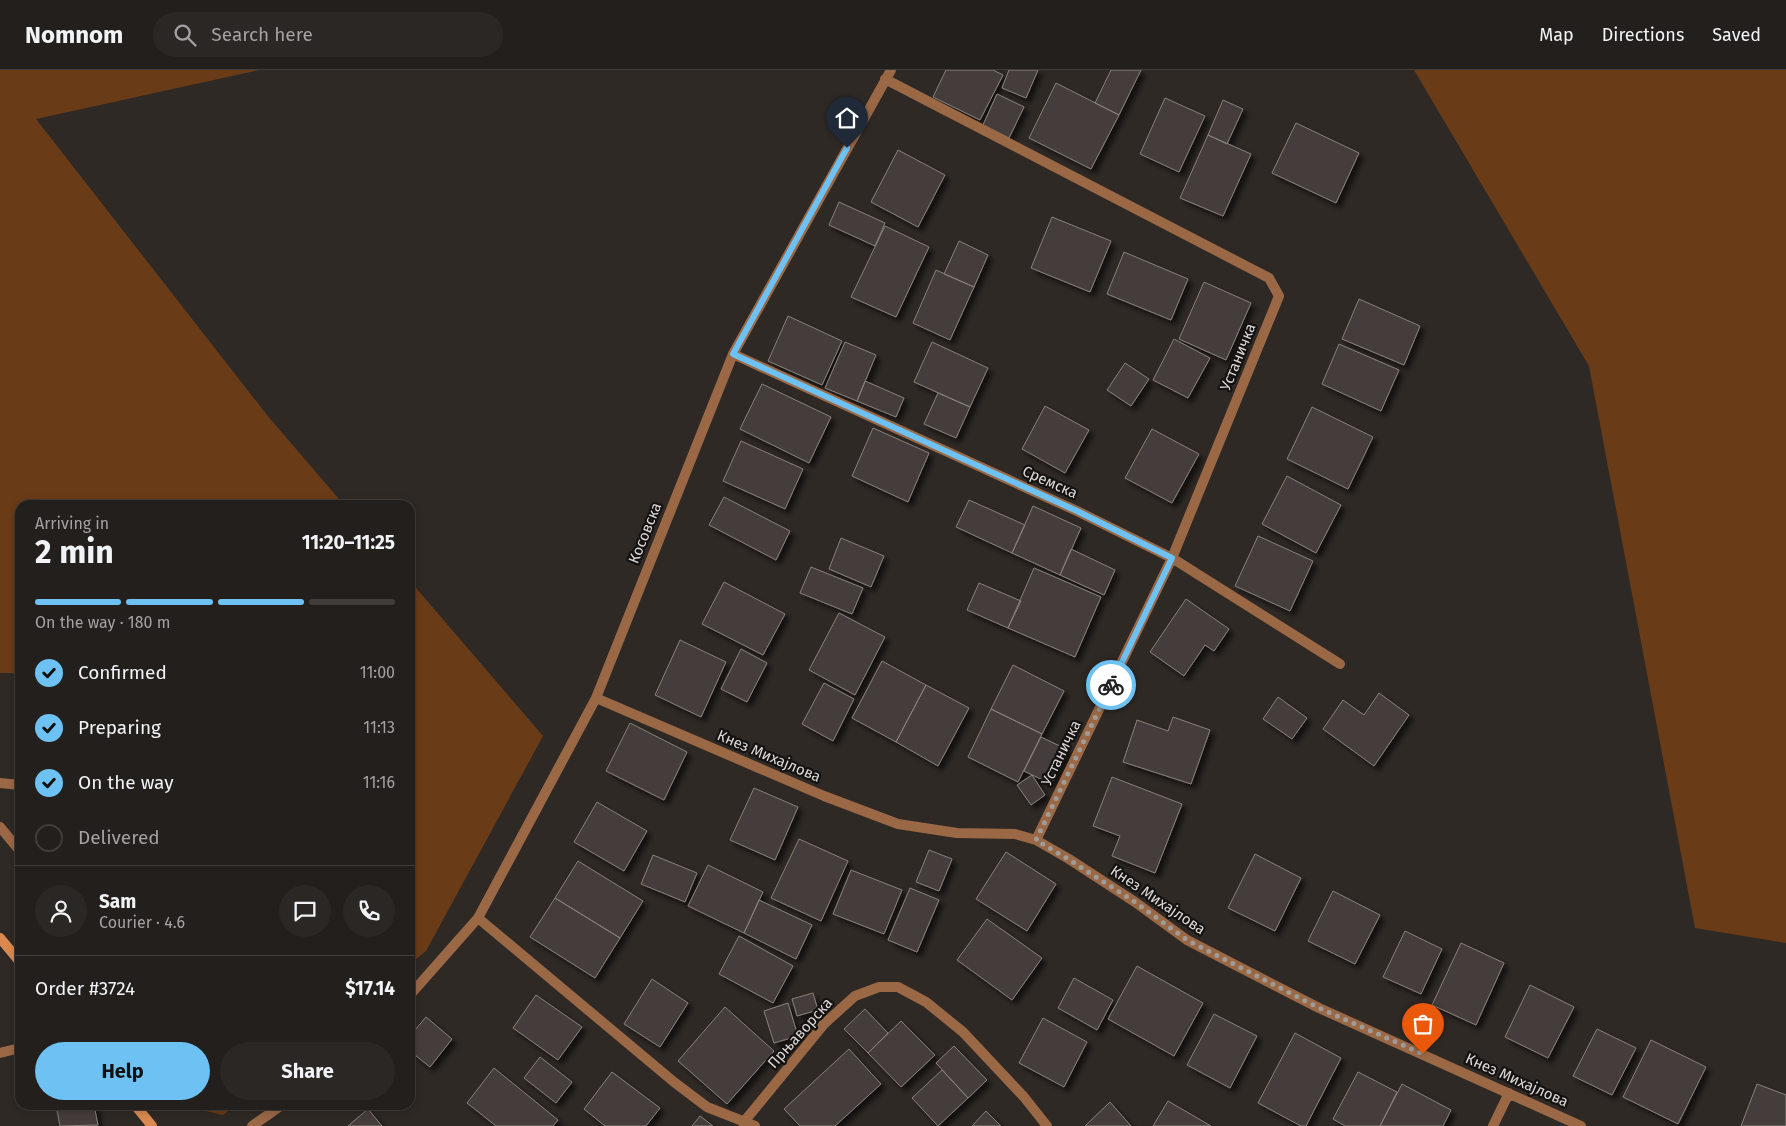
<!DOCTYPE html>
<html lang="en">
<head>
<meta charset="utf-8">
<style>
	:root { --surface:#231f1c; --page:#2b2725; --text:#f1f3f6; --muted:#a3a2a3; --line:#403d3b; --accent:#6dc2f3 }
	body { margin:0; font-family:"Fira Sans",sans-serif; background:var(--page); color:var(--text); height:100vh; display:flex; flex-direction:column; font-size:19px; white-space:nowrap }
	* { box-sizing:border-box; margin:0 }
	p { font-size:16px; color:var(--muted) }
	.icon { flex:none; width:28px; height:28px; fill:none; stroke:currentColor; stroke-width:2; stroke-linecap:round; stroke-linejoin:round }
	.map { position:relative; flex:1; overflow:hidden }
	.details { position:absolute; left:15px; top:430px; width:400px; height:610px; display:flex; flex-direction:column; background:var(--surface); border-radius:15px; box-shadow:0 2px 8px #0003,0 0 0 1px var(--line) }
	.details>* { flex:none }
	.pin { position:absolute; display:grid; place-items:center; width:42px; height:42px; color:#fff; margin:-51px -21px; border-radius:50% 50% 50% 0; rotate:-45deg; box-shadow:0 0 5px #0007 }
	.pin .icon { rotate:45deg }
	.courier { position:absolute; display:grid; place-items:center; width:50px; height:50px; margin:-25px; border:4px solid #6dc2f3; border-radius:50%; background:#fff; color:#222; box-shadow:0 1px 6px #0007 }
	.overview em { font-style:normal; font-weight:700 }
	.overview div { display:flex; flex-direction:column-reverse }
	.overview { display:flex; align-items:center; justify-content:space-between; height:85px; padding:0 20px }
	h1 { font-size:32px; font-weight:700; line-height:38px }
	.bar { display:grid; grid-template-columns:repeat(4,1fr); gap:8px 5px; align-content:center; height:60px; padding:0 20px }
	.bar i { height:6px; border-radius:4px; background:var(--line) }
	.bar .current { background:var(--accent) }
	.bar p { grid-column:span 4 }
	.line { display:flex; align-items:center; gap:12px; padding:0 20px; border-top:1px solid var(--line) }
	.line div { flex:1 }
	.round { display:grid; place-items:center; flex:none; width:52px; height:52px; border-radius:26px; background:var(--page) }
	ol { padding:0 20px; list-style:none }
	li { display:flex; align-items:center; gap:15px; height:55px }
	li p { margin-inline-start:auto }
	li .icon { padding:5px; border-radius:50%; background:var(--accent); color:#111; stroke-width:4 }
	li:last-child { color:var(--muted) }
	li i { width:28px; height:28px; border:2px solid var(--line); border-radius:50% }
	.primary-button { display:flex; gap:10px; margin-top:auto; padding:10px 20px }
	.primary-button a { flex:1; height:58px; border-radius:30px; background:var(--accent); color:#111; font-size:20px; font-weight:700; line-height:58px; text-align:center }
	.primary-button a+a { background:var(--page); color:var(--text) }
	header { display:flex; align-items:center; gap:30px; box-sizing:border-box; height:70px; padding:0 25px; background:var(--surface); border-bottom:1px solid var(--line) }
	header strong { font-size:24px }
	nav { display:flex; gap:28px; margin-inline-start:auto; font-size:18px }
	.search { width:350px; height:45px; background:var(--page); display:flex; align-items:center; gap:12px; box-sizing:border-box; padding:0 18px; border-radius:28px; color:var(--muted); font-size:19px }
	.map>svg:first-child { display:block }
	.green { fill:#6a3b17 }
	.building { fill:#443e3a; stroke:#87807b; filter:url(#shadow) }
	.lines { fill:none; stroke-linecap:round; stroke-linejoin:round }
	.lane { stroke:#9b6846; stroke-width:10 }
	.street { stroke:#9b6846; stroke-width:10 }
	.secondary { stroke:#da8a50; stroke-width:10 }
	.done { stroke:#9f9b97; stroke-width:5; stroke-dasharray:0 9 }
	.route { stroke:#6dc2f3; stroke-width:6 }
	.labels { text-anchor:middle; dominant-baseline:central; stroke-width:4.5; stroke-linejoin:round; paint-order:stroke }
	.street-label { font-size:15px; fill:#dcd8d5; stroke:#151311 }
</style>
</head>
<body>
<header>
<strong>Nomnom</strong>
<div class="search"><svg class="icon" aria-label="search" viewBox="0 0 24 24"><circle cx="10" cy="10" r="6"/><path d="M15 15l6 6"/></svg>Search here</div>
<nav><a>Map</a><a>Directions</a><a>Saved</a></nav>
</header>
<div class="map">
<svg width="1786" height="1056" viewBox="0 0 1786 1056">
	<defs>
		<filter id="shadow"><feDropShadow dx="4.5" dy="4.5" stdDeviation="2.5" flood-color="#0009"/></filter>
	</defs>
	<rect width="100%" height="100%" fill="#2f2925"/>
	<!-- green -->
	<path class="green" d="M 0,0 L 259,0 L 36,49 L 267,345 L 344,435 L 20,435 L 20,603 L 0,603 Z
		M 1414,0 L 1786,0 L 1786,873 L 1695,858 L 1589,296 Z
		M 410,511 L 543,666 L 426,881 L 410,894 Z
		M 180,1035 L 236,1035 L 223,1045 Z"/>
	<!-- building -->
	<path class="building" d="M 946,0 L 993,0 L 1003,5 L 980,50 L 933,27 Z
		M 1009,0 L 1038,0 L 1026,28 L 1002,18 Z
		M 1111,0 L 1141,0 L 1119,45 L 1095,33 Z
		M 1056,13 L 1119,45 L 1091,99 L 1029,68 Z
		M 997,24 L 1024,37 L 1009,68 L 983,55 Z
		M 1165,28 L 1205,46 L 1179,102 L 1140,84 Z
		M 1223,30 L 1243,39 L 1227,74 L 1208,65 Z
		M 1296,53 L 1359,83 L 1336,133 L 1272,103 Z
		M 1208,65 L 1251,84 L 1223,146 L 1180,128 Z
		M 898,80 L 945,105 L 918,157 L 871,132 Z
		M 839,132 L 885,153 L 875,176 L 829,155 Z
		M 1052,147 L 1111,171 L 1090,222 L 1031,198 Z
		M 885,156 L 929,177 L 896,247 L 851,227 Z
		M 959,171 L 988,185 L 974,217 L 944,204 Z
		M 1124,182 L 1188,209 L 1171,250 L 1107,224 Z
		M 936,200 L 974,217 L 950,270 L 913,253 Z
		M 1204,212 L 1251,233 L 1226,290 L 1179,269 Z
		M 1359,229 L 1420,256 L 1404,295 L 1342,269 Z
		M 788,246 L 842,271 L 822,315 L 768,291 Z
		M 1174,269 L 1210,288 L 1188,328 L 1153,310 Z
		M 845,272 L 876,285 L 857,331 L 825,318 Z
		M 932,272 L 988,298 L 970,337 L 914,312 Z
		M 1339,274 L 1399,300 L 1381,341 L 1322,314 Z
		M 1125,293 L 1149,309 L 1131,336 L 1107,320 Z
		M 865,311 L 904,328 L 896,347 L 857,331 Z
		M 762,314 L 831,347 L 809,393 L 740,359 Z
		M 938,323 L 970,337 L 956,368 L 924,354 Z
		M 1045,336 L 1089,360 L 1065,403 L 1022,379 Z
		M 1312,337 L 1373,367 L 1348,419 L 1287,389 Z
		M 873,358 L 929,383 L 908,432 L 852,406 Z
		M 1152,359 L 1199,384 L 1172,433 L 1125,408 Z
		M 741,371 L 803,399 L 785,439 L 723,411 Z
		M 1287,406 L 1341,435 L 1316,483 L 1262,454 Z
		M 724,427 L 790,461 L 776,490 L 709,455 Z
		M 969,430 L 1025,455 L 1012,483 L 956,457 Z
		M 1033,436 L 1081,458 L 1060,505 L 1012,483 Z
		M 1258,466 L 1313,491 L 1290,541 L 1235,516 Z
		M 841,468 L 884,486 L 871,517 L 829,499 Z
		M 1071,479 L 1115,500 L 1104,525 L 1060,505 Z
		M 811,497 L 863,518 L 852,544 L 800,523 Z
		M 1034,498 L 1101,527 L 1075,587 L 1008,558 Z
		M 724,512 L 785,544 L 763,585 L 702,554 Z
		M 979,513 L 1021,531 L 1008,558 L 967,540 Z
		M 1186,529 L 1229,559 L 1214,581 L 1205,575 L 1184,606 L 1150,582 Z
		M 839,543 L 885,567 L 855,625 L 809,600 Z
		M 680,570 L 726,592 L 701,647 L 655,625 Z
		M 741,579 L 767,593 L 747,632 L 721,619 Z
		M 882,591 L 926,615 L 896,672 L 852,648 Z
		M 1013,595 L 1064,621 L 1042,664 L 991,639 Z
		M 824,613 L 854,629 L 833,671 L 802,654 Z
		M 926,615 L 969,638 L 938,696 L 896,672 Z
		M 1379,623 L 1409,645 L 1374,696 L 1323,659 L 1343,630 L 1364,645 Z
		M 1278,627 L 1307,648 L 1292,669 L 1263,649 Z
		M 991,639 L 1042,664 L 1018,712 L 968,687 Z
		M 1173,647 L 1210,660 L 1191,714 L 1123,692 L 1137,650 L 1168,661 Z
		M 630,653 L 687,682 L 664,730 L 606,701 Z
		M 1041,667 L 1068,680 L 1051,714 L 1024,701 Z
		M 1032,705 L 1045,725 L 1031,735 L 1017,715 Z
		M 1112,707 L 1182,734 L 1155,803 L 1112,786 L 1120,766 L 1093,756 Z
		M 754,718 L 798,737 L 775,790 L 730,770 Z
		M 597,732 L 647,761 L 624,801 L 574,772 Z
		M 799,769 L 848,791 L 821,851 L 771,828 Z
		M 929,780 L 952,789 L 939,821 L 916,812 Z
		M 1006,782 L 1056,814 L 1027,861 L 976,829 Z
		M 1255,784 L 1301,808 L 1275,861 L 1228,838 Z
		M 653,785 L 697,803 L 685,832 L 641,814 Z
		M 578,791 L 643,831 L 620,868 L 555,828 Z
		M 708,795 L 763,822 L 744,863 L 688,836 Z
		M 851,800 L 902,820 L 884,864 L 833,844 Z
		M 910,818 L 939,830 L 917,882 L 888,870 Z
		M 1333,821 L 1380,845 L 1355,894 L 1308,871 Z
		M 555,828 L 620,868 L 595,908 L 530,867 Z
		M 759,830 L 812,855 L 796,889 L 744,863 Z
		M 987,849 L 1042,888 L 1012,930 L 957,890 Z
		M 1405,861 L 1442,879 L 1421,924 L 1383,907 Z
		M 739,866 L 793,896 L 773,933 L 719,904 Z
		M 1461,873 L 1504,893 L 1476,955 L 1432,935 Z
		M 1137,896 L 1203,933 L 1174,986 L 1108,949 Z
		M 1074,908 L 1113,930 L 1097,960 L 1058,938 Z
		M 652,909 L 688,933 L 660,977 L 624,954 Z
		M 1530,915 L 1574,937 L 1548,988 L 1505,967 Z
		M 813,923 L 818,940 L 797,946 L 792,929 Z
		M 536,925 L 582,957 L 558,990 L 513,958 Z
		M 788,933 L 798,966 L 774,973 L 764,941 Z
		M 725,937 L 774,981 L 727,1034 L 678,991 Z
		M 865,939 L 888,963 L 868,983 L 844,959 Z
		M 1214,944 L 1257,966 L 1230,1018 L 1187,995 Z
		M 426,947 L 452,969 L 430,997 L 410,981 L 410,966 Z
		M 1043,948 L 1087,972 L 1064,1017 L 1019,993 Z
		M 901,951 L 935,985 L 901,1017 L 868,983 Z
		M 1597,959 L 1636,978 L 1612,1025 L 1573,1006 Z
		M 1295,963 L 1341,988 L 1306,1056 L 1301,1056 L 1258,1033 Z
		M 1651,970 L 1706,997 L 1678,1054 L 1623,1027 Z
		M 954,976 L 987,1010 L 968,1028 L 936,993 Z
		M 849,979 L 881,1014 L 835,1056 L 800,1056 L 784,1039 Z
		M 540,987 L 572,1012 L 556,1033 L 524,1008 Z
		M 494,998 L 558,1050 L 553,1056 L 496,1056 L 467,1033 Z
		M 942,1000 L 968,1028 L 938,1056 L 912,1028 Z
		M 612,1002 L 660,1038 L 646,1056 L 605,1056 L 584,1039 Z
		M 1358,1002 L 1397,1022 L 1380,1056 L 1345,1056 L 1333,1049 Z
		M 1402,1014 L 1451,1040 L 1443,1056 L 1380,1056 Z
		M 1757,1014 L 1786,1025 L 1786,1056 L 1741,1056 Z
		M 1168,1031 L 1211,1056 L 1153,1056 Z
		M 1110,1032 L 1131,1056 L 1085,1056 Z
		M 56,1035 L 94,1035 L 98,1055 L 60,1056 Z
		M 368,1039 L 382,1056 L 348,1056 Z
		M 986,1041 L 1001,1056 L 972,1056 Z
		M 700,1046 L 713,1056 L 692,1056 Z"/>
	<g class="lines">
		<!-- lane -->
		<path class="lane" d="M 0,713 L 20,715
			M 0,757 L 20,781"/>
		<!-- street -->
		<path class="street" d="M 885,9 L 1269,208 L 1279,226 L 1172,488 L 1036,770
			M 733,284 L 1077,441 L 1172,488 L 1340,594
			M 596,628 L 824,726 L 898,754 L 957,763 L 1015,764 L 1036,770 L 1069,789 L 1135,832 L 1187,870 L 1319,938 L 1581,1056
			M 478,848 L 674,1012 L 707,1037 L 755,1056
			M 410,925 L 478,848 L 596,628 L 733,284 L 891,0
			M 0,983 L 20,978
			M 743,1053 L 824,954 L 855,926 L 879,917 L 898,917 L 926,932 L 963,962 L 1024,1027 L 1047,1056
			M 252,1056 L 282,1035
			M 1493,1056 L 1509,1023"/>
		<!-- secondary -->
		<path class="secondary" d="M 0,868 L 20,892
			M 135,1035 L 152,1056"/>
	</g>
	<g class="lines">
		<!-- done -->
		<path class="done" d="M 1111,615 L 1036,770 L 1068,789 L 1135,832 L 1187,870 L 1319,938 L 1423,984"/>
		<!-- route -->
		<path class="route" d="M 847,78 L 733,284 L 1077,441 L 1172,488 L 1111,615"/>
	</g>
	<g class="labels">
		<!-- street labels -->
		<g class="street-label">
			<text transform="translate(1238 287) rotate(-68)">Устаничка</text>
			<text transform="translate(1050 412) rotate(24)">Сремска</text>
			<text transform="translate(645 463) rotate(-68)">Косовска</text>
			<text transform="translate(1061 683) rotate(-64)">Устаничка</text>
			<text transform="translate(769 686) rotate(23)">Кнез Михајлова</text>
			<text transform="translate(1158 830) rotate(34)">Кнез Михајлова</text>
			<text transform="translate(800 963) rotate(-48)">Прњаворска</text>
			<text transform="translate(1517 1010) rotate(24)">Кнез Михајлова</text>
		</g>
	</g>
</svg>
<div class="pin" style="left:1423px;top:984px;background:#ea580c"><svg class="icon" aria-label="bag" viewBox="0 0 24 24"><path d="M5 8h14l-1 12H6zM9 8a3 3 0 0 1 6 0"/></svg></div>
<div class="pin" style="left:847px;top:78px;background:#1f2937"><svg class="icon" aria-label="home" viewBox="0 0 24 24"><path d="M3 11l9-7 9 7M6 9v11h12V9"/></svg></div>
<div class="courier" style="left:1111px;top:615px"><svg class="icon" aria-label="bike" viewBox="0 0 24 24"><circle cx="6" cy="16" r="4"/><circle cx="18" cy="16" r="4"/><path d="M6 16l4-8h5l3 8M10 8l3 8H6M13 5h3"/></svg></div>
<section class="details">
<div class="overview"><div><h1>2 min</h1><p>Arriving in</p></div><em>11:20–11:25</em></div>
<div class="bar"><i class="current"></i><i class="current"></i><i class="current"></i><i></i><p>On the way · 180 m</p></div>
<ol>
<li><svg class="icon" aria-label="check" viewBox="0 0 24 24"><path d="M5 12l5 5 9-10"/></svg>Confirmed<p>11:00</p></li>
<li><svg class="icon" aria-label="check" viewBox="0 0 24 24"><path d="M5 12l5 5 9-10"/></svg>Preparing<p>11:13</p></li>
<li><svg class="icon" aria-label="check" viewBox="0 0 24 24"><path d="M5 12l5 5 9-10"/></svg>On the way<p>11:16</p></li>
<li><i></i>Delivered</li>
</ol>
<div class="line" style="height:90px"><a class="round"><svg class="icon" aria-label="person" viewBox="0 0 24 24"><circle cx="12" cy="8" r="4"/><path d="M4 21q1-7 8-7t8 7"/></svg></a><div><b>Sam</b><p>Courier · 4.6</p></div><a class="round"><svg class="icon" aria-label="chat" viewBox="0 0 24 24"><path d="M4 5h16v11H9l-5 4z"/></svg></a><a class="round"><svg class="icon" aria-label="phone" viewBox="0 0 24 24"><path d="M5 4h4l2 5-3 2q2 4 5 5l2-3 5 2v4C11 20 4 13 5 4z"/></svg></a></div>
<div class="line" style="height:65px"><div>Order #3724</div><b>$17.14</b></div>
<div class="primary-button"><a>Help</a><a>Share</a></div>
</section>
</div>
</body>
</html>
